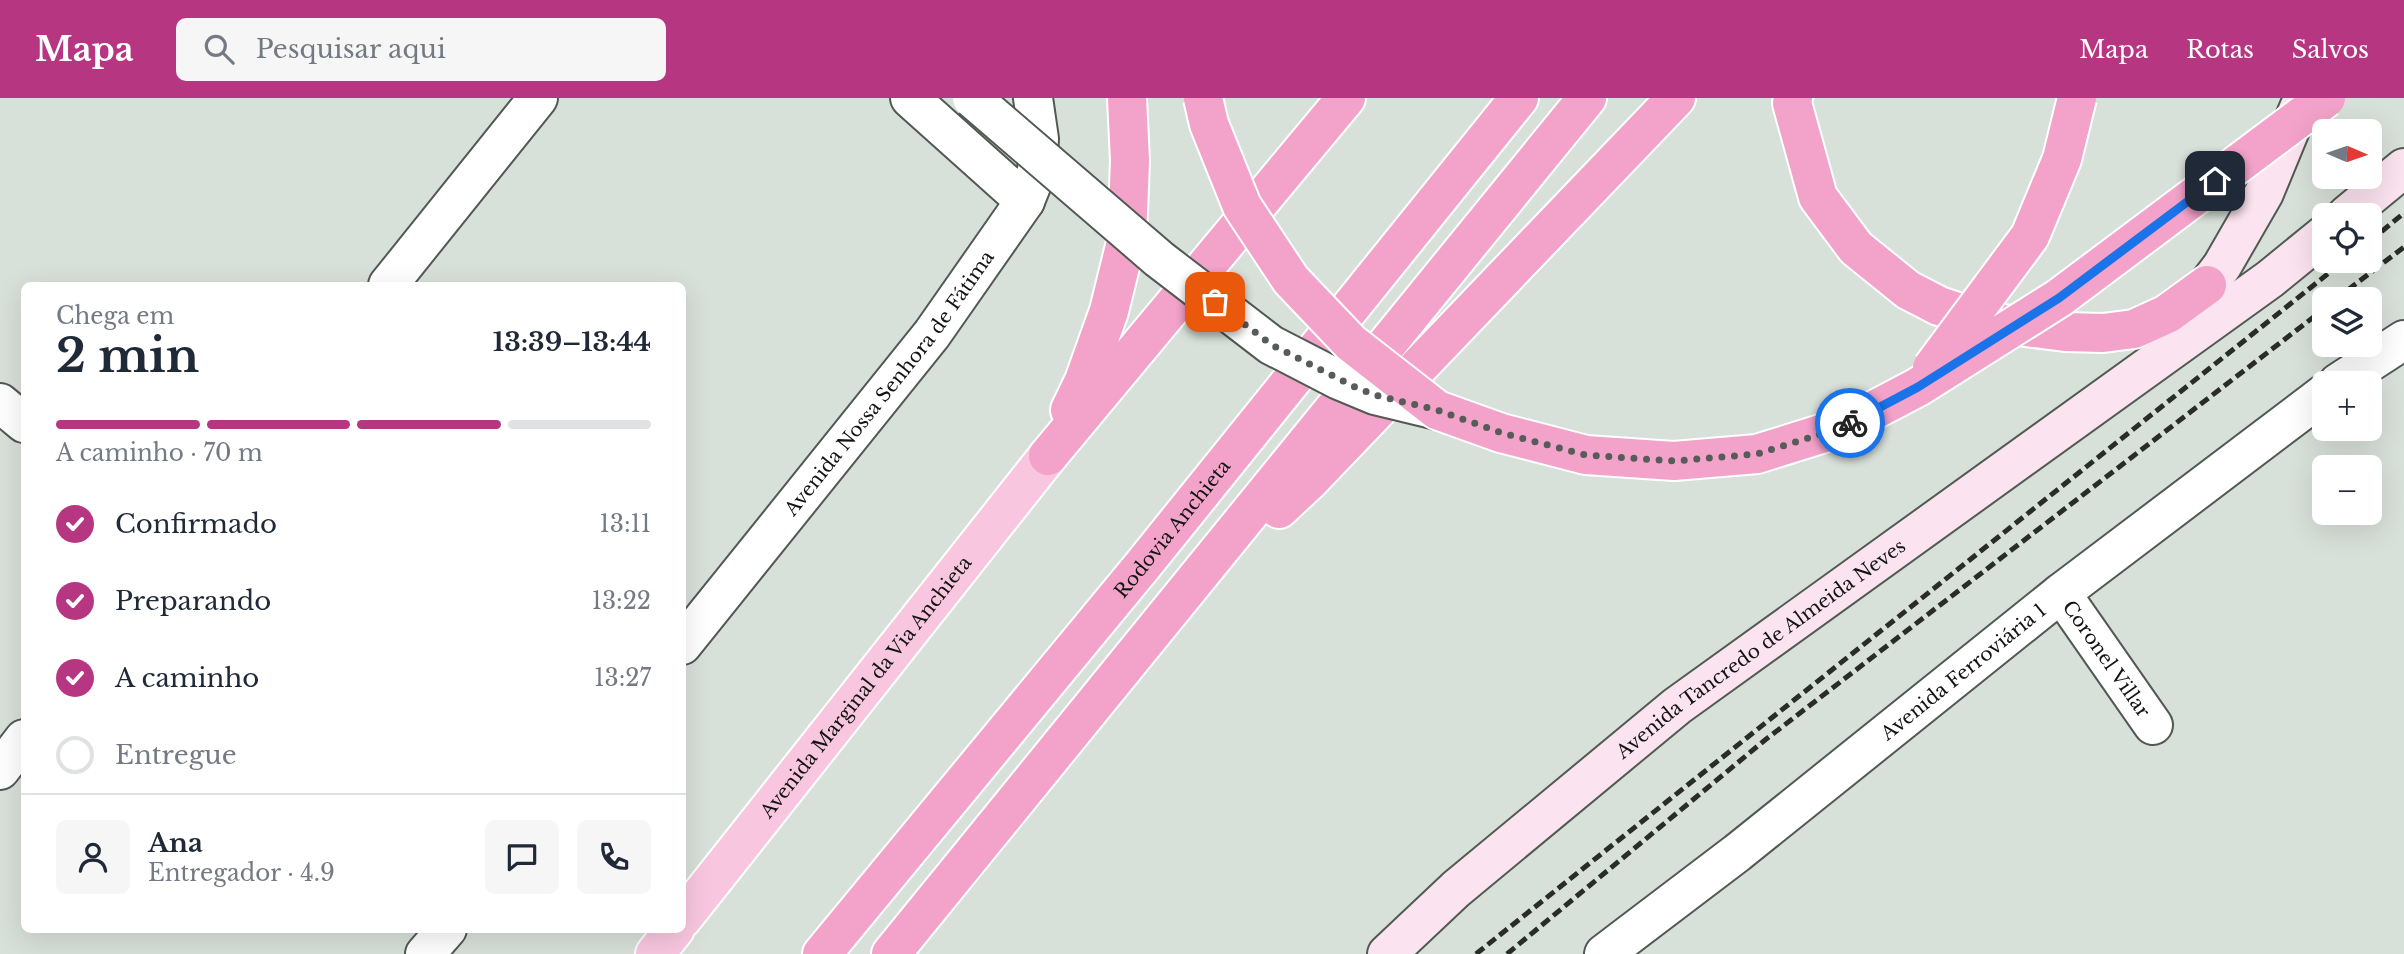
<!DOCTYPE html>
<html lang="pt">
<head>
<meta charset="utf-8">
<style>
	:root { --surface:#fff; --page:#f6f6f7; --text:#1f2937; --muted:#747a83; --line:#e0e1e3; --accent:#b73681 }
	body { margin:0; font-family:"Libre Baskerville",serif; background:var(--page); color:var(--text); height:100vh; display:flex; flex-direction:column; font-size:26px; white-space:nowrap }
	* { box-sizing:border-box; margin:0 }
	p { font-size:23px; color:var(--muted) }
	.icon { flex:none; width:38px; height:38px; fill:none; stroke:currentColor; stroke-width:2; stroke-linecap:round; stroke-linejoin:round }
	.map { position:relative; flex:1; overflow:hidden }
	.drawer { position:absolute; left:21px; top:184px; width:665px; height:651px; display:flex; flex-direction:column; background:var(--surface); border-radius:10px; box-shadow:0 7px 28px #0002 }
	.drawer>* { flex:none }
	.needle { width:46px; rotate:92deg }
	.fabs { position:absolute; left:2312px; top:21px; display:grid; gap:14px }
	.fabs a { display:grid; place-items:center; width:70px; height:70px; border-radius:10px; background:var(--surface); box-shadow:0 7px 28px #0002; font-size:35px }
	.pin { position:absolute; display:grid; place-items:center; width:60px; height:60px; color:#fff; margin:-30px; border-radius:14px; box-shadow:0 4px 10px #0006 }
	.courier { position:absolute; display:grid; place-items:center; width:70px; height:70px; margin:-35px; border:5px solid #1a73e8; border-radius:50%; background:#fff; color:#222; box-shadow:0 2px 9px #0007 }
	.summary em { font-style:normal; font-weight:700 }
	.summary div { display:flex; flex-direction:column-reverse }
	.summary { display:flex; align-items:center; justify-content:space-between; height:119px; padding:0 35px }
	h1 { font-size:46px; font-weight:700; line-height:52px }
	.bar { display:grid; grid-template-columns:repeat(4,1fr); gap:10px 7px; align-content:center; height:84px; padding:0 35px }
	.bar i { height:9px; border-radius:5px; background:var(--line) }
	.bar .active { background:var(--accent) }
	.bar p { grid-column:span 4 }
	.line { display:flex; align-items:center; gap:18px; padding:0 35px; border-top:2px solid var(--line) }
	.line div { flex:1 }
	.round { display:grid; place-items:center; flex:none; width:74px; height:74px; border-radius:10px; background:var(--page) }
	ol { padding:0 35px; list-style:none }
	li { display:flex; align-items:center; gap:21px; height:77px }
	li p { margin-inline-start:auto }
	li .icon { padding:7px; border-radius:50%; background:var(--accent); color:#fff; stroke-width:4 }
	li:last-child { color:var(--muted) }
	li i { width:38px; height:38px; border:4px solid var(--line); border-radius:50% }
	header { display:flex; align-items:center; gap:42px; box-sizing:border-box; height:98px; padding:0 35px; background:var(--accent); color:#fff }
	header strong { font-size:33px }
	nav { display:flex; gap:38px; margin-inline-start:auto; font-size:24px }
	.search { width:490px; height:63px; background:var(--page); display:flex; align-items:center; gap:18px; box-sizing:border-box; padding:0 24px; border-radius:10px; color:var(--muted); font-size:26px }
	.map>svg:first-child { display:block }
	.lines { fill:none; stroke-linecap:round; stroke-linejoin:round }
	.minor-casing { stroke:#515952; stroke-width:42 }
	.tertiary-casing { stroke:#515952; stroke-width:42 }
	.secondary-casing { stroke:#515952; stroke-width:42 }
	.primary-casing { stroke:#fff; stroke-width:42 }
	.motorway-casing { stroke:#fff; stroke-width:42 }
	.minor { stroke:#fff; stroke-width:38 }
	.tertiary { stroke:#fff; stroke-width:38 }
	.secondary { stroke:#fbe3ef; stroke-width:38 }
	.primary { stroke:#f8c7df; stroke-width:38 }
	.motorway { stroke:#f3a2c9; stroke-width:38 }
	.rail { stroke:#292c29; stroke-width:5; stroke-dasharray:10 5; stroke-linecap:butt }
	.tertiary-bridge-casing { stroke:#515952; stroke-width:42; stroke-linecap:butt }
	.motorway-bridge-casing { stroke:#fff; stroke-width:42; stroke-linecap:butt }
	.tertiary-bridge { stroke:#fff; stroke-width:38 }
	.motorway-bridge { stroke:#f3a2c9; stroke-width:38 }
	.done { stroke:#575c58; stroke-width:7; stroke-dasharray:0 12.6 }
	.route { stroke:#1a73e8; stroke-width:9 }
	.labels { text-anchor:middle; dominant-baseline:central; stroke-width:7; stroke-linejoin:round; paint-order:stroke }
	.street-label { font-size:19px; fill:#121512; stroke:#d8e1d9 }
</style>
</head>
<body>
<header>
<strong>Mapa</strong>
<div class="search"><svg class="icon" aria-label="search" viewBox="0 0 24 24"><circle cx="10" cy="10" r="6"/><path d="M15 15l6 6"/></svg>Pesquisar aqui</div>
<nav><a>Mapa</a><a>Rotas</a><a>Salvos</a></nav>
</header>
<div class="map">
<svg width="2404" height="856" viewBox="0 0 2404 856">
	<rect width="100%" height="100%" fill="#d8e1d9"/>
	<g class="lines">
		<defs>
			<g id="minor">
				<path d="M 388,187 L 538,0"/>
				<path d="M 2338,285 L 2404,242"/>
				<path d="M 0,305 L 24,325"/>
				<path id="s1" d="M 2061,495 L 2153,627"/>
				<path d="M 0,672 L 24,641"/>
				<path d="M 425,856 L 447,831"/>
				<path id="s2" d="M 1604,856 L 1737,755 L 2061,495 L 2324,296"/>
			</g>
			<g id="tertiary">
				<path d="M 910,0 L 1025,103"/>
				<path id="s3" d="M 682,547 L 932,236 L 1025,103 L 1037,73 L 1039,41 L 1033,0"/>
			</g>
			<g id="secondary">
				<path d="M 2347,117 L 2404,70"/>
				<path d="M 2187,214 L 2222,168 L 2264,95 L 2299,10"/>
				<path id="s4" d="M 1387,856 L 1456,791 L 1677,608 L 2270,181 L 2324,137"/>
			</g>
			<g id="primary">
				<path id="s5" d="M 682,821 L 1048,358"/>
				<path d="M 655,856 L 675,831"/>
			</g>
			<g id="motorway">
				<path d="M 1793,0 L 1792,5 L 1818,99 L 1856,150 L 1908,192 L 1939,208 L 1988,224 L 2065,234 L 2103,235 L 2134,231 L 2167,216 L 2207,187"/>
				<path d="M 1070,312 L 1084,283 L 1109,213 L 1127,140 L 1130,63 L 1127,0"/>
				<path d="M 1048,358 L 1346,0"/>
				<path d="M 1279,411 L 1309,383 L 1676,0"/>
				<path id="s6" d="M 822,856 L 1143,467 L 1519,0"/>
				<path d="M 891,856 L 1587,0"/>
			</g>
		</defs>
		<!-- minor casing -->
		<use href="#minor" class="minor-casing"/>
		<!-- tertiary casing -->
		<use href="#tertiary" class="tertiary-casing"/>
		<!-- secondary casing -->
		<use href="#secondary" class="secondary-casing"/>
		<!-- primary casing -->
		<use href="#primary" class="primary-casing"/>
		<!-- motorway casing -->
		<use href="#motorway" class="motorway-casing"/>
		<!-- minor -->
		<use href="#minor" class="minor"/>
		<!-- tertiary -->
		<use href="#tertiary" class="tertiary"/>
		<!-- secondary -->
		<use href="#secondary" class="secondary"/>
		<!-- primary -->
		<use href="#primary" class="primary"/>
		<!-- motorway -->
		<use href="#motorway" class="motorway"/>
		<!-- rail -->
		<path class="rail" d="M 2370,143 L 2404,115
			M 2336,201 L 2404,149
			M 1476,856 L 2344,163
			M 1507,856 L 1765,642 L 2324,211"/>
		<defs>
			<path id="tertiary-bridge" d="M 972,0 L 1159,161 L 1271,247 L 1339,282 L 1375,297 L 1437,312"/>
			<path id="motorway-bridge" d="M 1203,0 L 1209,26 L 1242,108 L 1291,182 L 1351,245 L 1437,312 L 1501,335 L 1586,357 L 1674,363 L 1757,356 L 1840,330 L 1918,289 L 2059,200 L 2326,0
				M 1932,270 L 2030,138 L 2062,61 L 2077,0"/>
		</defs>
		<!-- tertiary-bridge casing -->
		<use href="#tertiary-bridge" class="tertiary-bridge-casing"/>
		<!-- motorway-bridge casing -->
		<use href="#motorway-bridge" class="motorway-bridge-casing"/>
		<!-- tertiary-bridge -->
		<use href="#tertiary-bridge" class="tertiary-bridge"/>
		<!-- motorway-bridge -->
		<use href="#motorway-bridge" class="motorway-bridge"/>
	</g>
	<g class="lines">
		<!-- done -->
		<path class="done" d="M 1215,204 L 1272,247 L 1357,290 L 1375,297 L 1437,312 L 1502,335 L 1586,357 L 1674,363 L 1757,356 L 1840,330 L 1850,325"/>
		<!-- route -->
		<path class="route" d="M 1850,325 L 1918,289 L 2059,200 L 2215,83"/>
	</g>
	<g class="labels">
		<!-- street labels -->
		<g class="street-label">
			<text stroke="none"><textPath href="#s3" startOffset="334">Avenida Nossa Senhora de Fátima</textPath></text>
			<text stroke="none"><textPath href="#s6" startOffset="551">Rodovia Anchieta</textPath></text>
			<text stroke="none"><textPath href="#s4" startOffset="483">Avenida Tancredo de Almeida Neves</textPath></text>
			<text stroke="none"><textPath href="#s1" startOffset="80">Coronel Villar</textPath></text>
			<text stroke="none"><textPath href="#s2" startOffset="457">Avenida Ferroviária 1</textPath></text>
			<text stroke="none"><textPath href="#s5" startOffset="296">Avenida Marginal da Via Anchieta</textPath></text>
		</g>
	</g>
</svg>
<div class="fabs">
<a><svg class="needle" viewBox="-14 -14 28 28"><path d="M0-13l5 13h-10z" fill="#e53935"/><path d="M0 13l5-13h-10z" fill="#747a83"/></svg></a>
<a><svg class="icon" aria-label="locate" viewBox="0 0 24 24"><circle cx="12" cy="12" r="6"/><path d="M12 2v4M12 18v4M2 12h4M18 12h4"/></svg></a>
<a><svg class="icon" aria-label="layers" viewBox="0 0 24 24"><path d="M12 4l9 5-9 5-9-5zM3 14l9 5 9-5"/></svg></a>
<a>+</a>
<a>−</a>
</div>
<div class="pin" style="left:1215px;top:204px;background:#ea580c"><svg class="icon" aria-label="bag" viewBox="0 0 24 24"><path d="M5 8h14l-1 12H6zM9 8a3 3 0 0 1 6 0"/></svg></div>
<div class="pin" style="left:2215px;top:83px;background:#1f2937"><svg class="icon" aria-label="home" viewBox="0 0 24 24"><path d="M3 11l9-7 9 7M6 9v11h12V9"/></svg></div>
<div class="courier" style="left:1850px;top:325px"><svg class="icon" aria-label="bike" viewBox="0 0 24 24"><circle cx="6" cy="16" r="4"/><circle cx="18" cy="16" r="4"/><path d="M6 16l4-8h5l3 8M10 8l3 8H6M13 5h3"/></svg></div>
<section class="drawer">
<div class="summary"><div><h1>2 min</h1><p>Chega em</p></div><em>13:39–13:44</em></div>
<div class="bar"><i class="active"></i><i class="active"></i><i class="active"></i><i></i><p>A caminho · 70 m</p></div>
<ol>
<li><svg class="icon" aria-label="check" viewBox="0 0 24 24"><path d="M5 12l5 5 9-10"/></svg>Confirmado<p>13:11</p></li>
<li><svg class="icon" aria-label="check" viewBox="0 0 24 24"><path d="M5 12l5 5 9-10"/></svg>Preparando<p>13:22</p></li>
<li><svg class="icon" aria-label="check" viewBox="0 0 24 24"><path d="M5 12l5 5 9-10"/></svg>A caminho<p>13:27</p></li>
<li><i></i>Entregue</li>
</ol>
<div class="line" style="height:126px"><a class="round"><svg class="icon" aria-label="person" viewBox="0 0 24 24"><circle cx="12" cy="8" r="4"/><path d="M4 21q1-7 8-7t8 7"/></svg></a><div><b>Ana</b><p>Entregador · 4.9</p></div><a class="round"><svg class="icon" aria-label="chat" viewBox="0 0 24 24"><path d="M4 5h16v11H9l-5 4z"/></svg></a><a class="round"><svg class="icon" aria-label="phone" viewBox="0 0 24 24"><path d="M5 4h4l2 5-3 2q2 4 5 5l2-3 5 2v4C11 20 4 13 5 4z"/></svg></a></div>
</section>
</div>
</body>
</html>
